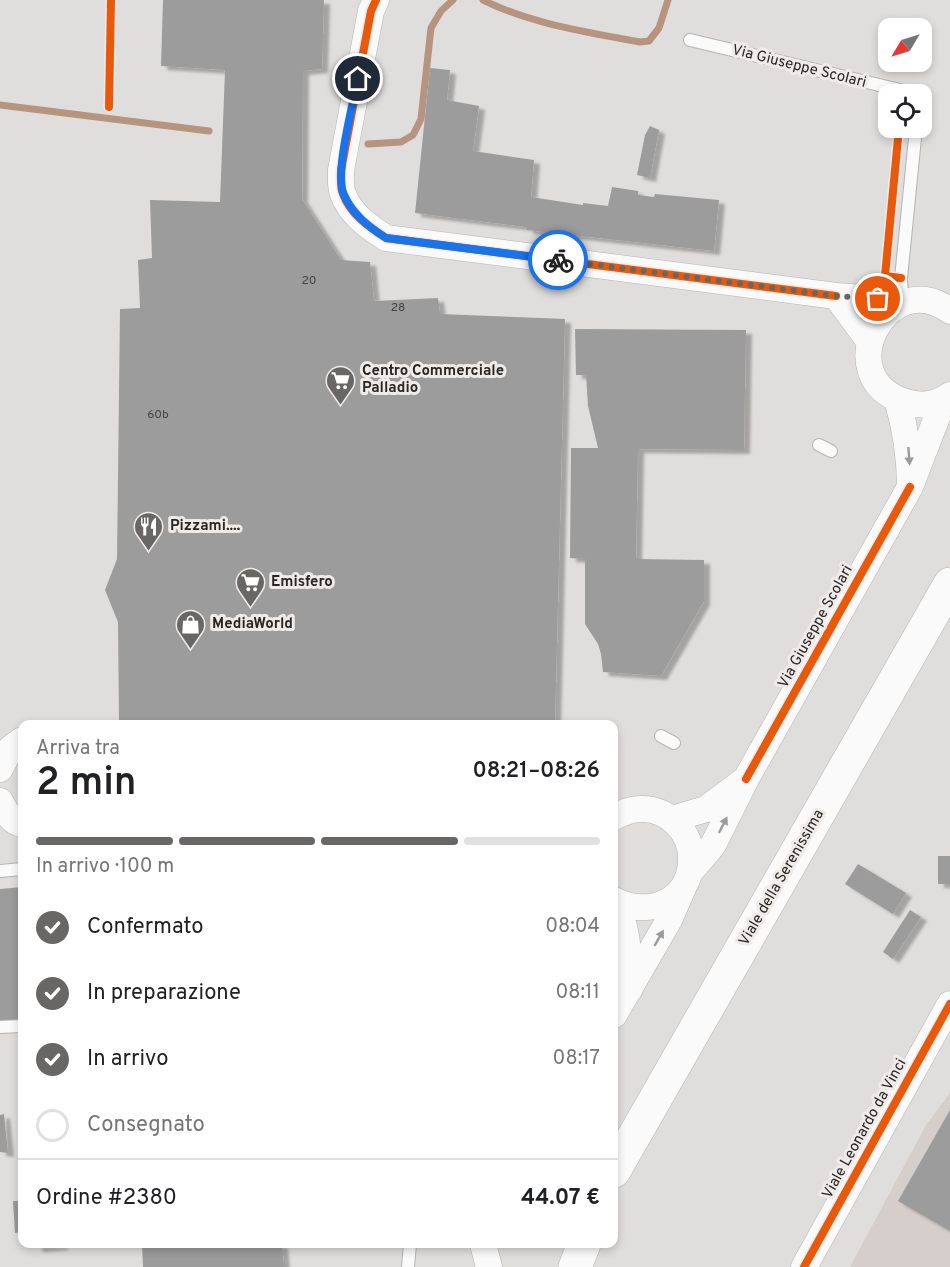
<!DOCTYPE html>
<html lang="it">
<head>
<meta charset="utf-8">
<style>
	:root { --surface:#fff; --page:#f2f2f2; --text:#202124; --muted:#757577; --line:#e0e0e0; --accent:#686766 }
	body { margin:0; font-family:Overpass,sans-serif; background:var(--page); color:var(--text); height:100vh; display:flex; flex-direction:column; font-size:22px; white-space:nowrap }
	* { box-sizing:border-box; margin:0 }
	p { font-size:20px; color:var(--muted) }
	.icon { flex:none; width:33px; height:33px; fill:none; stroke:currentColor; stroke-width:2; stroke-linecap:round; stroke-linejoin:round }
	.map { position:relative; flex:1; overflow:hidden }
	.sheet { position:absolute; left:18px; top:720px; width:600px; height:528px; display:flex; flex-direction:column; background:var(--surface); border-radius:12px; box-shadow:0 3px 9px #0003 }
	.sheet>* { flex:none }
	.needle { width:39px; rotate:232deg }
	.fabs { position:absolute; left:878px; top:18px; display:grid; gap:12px }
	.fabs a { display:grid; place-items:center; width:54px; height:54px; border-radius:12px; background:var(--surface); box-shadow:0 3px 9px #0003; font-size:30px }
	.pin { position:absolute; display:grid; place-items:center; width:51px; height:51px; color:#fff; margin:-26px; border:3px solid #fff; border-radius:50%; box-shadow:0 2px 6px #0007 }
	.courier { position:absolute; display:grid; place-items:center; width:60px; height:60px; margin:-30px; border:4px solid #1a73e8; border-radius:50%; background:#fff; color:#222; box-shadow:0 2px 8px #0007 }
	.headline em { font-style:normal; font-weight:600 }
	.headline div { display:flex; flex-direction:column-reverse }
	.headline { display:flex; align-items:center; justify-content:space-between; height:102px; padding:0 18px }
	h1 { font-size:39px; font-weight:600; line-height:45px }
	.bar { display:grid; grid-template-columns:repeat(4,1fr); gap:9px 6px; align-content:center; height:72px; padding:0 18px }
	.bar i { height:8px; border-radius:4px; background:var(--line) }
	.bar .current { background:var(--accent) }
	.bar p { grid-column:span 4 }
	.line { display:flex; align-items:center; gap:15px; padding:0 18px; border-top:2px solid var(--line) }
	.line div { flex:1 }
	ol { padding:0 18px; list-style:none }
	li { display:flex; align-items:center; gap:18px; height:66px }
	li p { margin-inline-start:auto }
	li .icon { padding:6px; border-radius:50%; background:var(--accent); color:#fff; stroke-width:4 }
	li:last-child { color:var(--muted) }
	li i { width:33px; height:33px; border:3px solid var(--line); border-radius:50% }
	.map>svg:first-child { display:block }
	.built { fill:#d5ceca }
	.lines { fill:none; stroke-linecap:round; stroke-linejoin:round }
	.stream { stroke:#b79480; stroke-width:7 }
	.building { fill:#9d9c9c; filter:url(#shadow) }
	.lane-casing { stroke:#b6b4b3; stroke-width:14 }
	.street-casing { stroke:#b6b4b3; stroke-width:27 }
	.primary-casing { stroke:#b6b4b3; stroke-width:34 }
	.lane { stroke:#fafafa; stroke-width:12 }
	.street { stroke:#fafafa; stroke-width:26 }
	.primary { stroke:#fafafa; stroke-width:33 }
	.cycleway-casing { stroke:#efebe9; stroke-width:11 }
	.cycleway { stroke:#e8590c; stroke-width:8 }
	.oneway { fill:#9c9b9b }
	.done { stroke:#686766; stroke-width:6; stroke-dasharray:0 10.8 }
	.route { stroke:#1a73e8; stroke-width:8 }
	.labels { text-anchor:middle; dominant-baseline:central; stroke-width:6; stroke-linejoin:round; paint-order:stroke }
	.number-label { font-size:12px; fill:#454444 }
	.street-label { font-size:15px; fill:#282726; stroke:#efebe9 }
	.poi-label { font-size:15px; font-weight:bold; fill:#282726; stroke:#efebe9; text-anchor:start }
</style>
</head>
<body>
<div class="map">
<svg width="950" height="1267" viewBox="0 0 950 1267">
	<defs>
		<filter id="shadow"><feDropShadow dx="6" dy="4" stdDeviation="1.5" flood-color="#0004"/></filter>
	</defs>
	<rect width="100%" height="100%" fill="#e0dedd"/>
	<!-- built -->
	<path class="built" d="M 950,1093 L 950,1267 L 850,1267 L 926,1125 Z"/>
	<g class="lines">
		<!-- stream -->
		<path class="stream" d="M 483,0 C 531,24 587,32 640,42 L 649,41 L 659,28 L 668,0
			M 0,105 L 209,131
			M 368,144 L 401,142 L 413,135 L 421,119 L 431,28 L 441,11 L 453,0"/>
	</g>
	<!-- building -->
	<path class="building" d="M 163,0 L 324,0 L 322,69 L 303,71 L 302,199 L 341,260 L 370,262 L 374,301 L 438,298 L 440,314 L 565,319 L 555,724 L 119,724 L 118,622 L 105,590 L 117,559 L 120,309 L 140,308 L 138,260 L 152,258 L 150,200 L 220,202 L 225,70 L 161,66 Z
		M 430,68 L 450,70 L 447,100 L 479,106 L 473,151 L 534,160 L 531,197 L 583,205 L 583,203 L 608,206 L 612,187 L 638,191 L 638,195 L 654,197 L 655,194 L 719,200 L 714,251 L 527,230 L 527,227 L 415,213 Z
		M 650,126 L 659,130 L 650,178 L 637,175 L 645,135 Z
		M 575,329 L 746,330 L 744,450 L 638,449 L 636,559 L 704,560 L 704,601 L 661,676 L 603,672 L 601,654 L 598,644 L 585,624 L 585,559 L 570,558 L 571,448 L 598,448 L 588,406 L 586,375 L 576,375 Z
		M 938,856 L 950,856 L 950,884 L 938,884 Z
		M 858,864 L 906,893 L 893,914 L 845,884 Z
		M 22,887 L 22,1020 L 0,1021 L 0,889 Z
		M 910,910 L 921,917 L 893,959 L 883,952 Z
		M 950,1110 L 950,1231 L 898,1201 Z
		M 4,1114 L 8,1153 L 0,1152 L 0,1115 Z
		M 13,1201 L 22,1201 L 22,1232 L 15,1233 Z
		M 36,1244 L 62,1244 L 62,1246 L 37,1248 Z
		M 142,1244 L 282,1244 L 284,1267 L 143,1267 Z"/>
	<g class="lines">
		<defs>
			<path id="lane" d="M 690,40 L 900,90 L 907,94
				M 902,304 L 901,278 L 916,128
				M 819,445 L 831,451
				M 661,736 L 674,743
				M 0,871 L 22,869
				M 0,1027 L 22,1026
				M 408,1267 L 410,1244"/>
			<path id="street" d="M 376,0 L 371,11 L 341,170 C 341,177 340,187 343,194 C 350,214 369,227 386,238 L 836,296
				M 950,311 C 888,264 827,378 906,402 C 921,407 938,404 950,395
				M 869,341 L 836,296 L 878,299 L 897,306
				M 897,399 C 906,430 910,455 910,487 L 944,399
				M 0,769 L 11,748 L 22,740
				M 746,779 L 910,487
				M 0,801 C 5,810 11,823 22,824
				M 614,817 C 622,813 630,809 640,809 C 667,807 692,832 691,859 C 691,902 648,918 614,900
				M 672,819 L 706,809 L 746,779 L 713,845 L 690,872
				M 614,902 C 630,928 628,960 630,989
				M 614,1015 L 669,920 L 683,888
				M 483,1244 L 489,1267
				M 804,1267 L 950,1004"/>
			<path id="primary" d="M 614,1171 L 950,584
				M 575,1267 L 584,1244"/>
		</defs>
		<!-- lane casing -->
		<use href="#lane" class="lane-casing"/>
		<!-- street casing -->
		<use href="#street" class="street-casing"/>
		<!-- primary casing -->
		<use href="#primary" class="primary-casing"/>
		<!-- lane -->
		<use href="#lane" class="lane"/>
		<!-- street -->
		<use href="#street" class="street"/>
		<!-- primary -->
		<use href="#primary" class="primary"/>
		<defs>
			<path id="cycleway" d="M 376,0 L 371,11 L 341,170 C 341,177 340,187 343,194 C 350,214 369,227 386,238 L 836,296
				M 109,107 L 111,0
				M 899,128 L 885,276 L 901,278
				M 746,779 L 910,487
				M 804,1267 L 950,1004"/>
		</defs>
		<!-- cycleway casing -->
		<use href="#cycleway" class="cycleway-casing"/>
		<!-- cycleway -->
		<use href="#cycleway" class="cycleway"/>
	</g>
	<!-- one-way arrows -->
	<defs><path id="oneway-solid" d="M-6-.8H1V-3.2L6.5 0L1 3.2V.8H-6Z" transform="scale(1.5)"/></defs>
	<g class="oneway">
		<use href="#oneway-solid" transform="translate(909 456) rotate(86)"/>
		<use href="#oneway-solid" transform="translate(723 825) rotate(-63)"/>
		<use href="#oneway-solid" transform="translate(659 938) rotate(-60)"/>
	</g>
	<g class="lines">
		<!-- done -->
		<path class="done" d="M 558,260 L 836,296 L 878,299"/>
		<!-- route -->
		<path class="route" d="M 358,79 C 353,104 334,175 344,195 C 353,215 369,227 386,238 L 558,260"/>
	</g>
	<!-- icons -->
	<defs>
		<symbol id="supermarket-pin" viewBox="-11 -11 22 30"><path d="M0 17L-7.5 6A9.5 9.5 0 1 1 7.5 6Z" fill="#686766" stroke="#efebe9"/><path d="M-6-5.5h2.5l.6 2H6L4.5 2H-2.5L-4.4-4H-6ZM-1.5 3.2a1.3 1.3 0 1 0 .1 0ZM3 3.2a1.3 1.3 0 1 0 .1 0Z" fill="#fff"/></symbol>
		<symbol id="restaurant-pin" viewBox="-11 -11 22 30"><path d="M0 17L-7.5 6A9.5 9.5 0 1 1 7.5 6Z" fill="#686766" stroke="#efebe9"/><path d="M-5-6h1v4h1v-4h1v4h1v-4h1v5L-1.5 .5V6h-2V.5L-5-1ZM5-6V6H3V1.5H1.5Q1.5-4 5-6Z" fill="#fff"/></symbol>
		<symbol id="shop-pin" viewBox="-11 -11 22 30"><path d="M0 17L-7.5 6A9.5 9.5 0 1 1 7.5 6Z" fill="#686766" stroke="#efebe9"/><path d="M-5-2.5h2.3a2.7 3.5 0 0 1 5.4 0H5L5.5 6h-11ZM-1.5-2.5h3a1.5 2.3 0 0 0-3 0Z" fill="#fff"/></symbol>
	</defs>
	<g fill-rule="evenodd">
		<use href="#supermarket-pin" x="324" y="364" width="33" height="45"/>
		<use href="#restaurant-pin" x="132" y="510" width="33" height="45"/>
		<use href="#supermarket-pin" x="234" y="566" width="33" height="45"/>
		<use href="#shop-pin" x="174" y="608" width="33" height="45"/>
	</g>
	<g class="labels">
		<!-- number labels -->
		<g class="number-label">
			<text x="309" y="281">20</text>
			<text x="398" y="308">28</text>
			<text x="158" y="415">60b</text>
		</g>
		<!-- street labels -->
		<g class="street-label">
			<text transform="translate(799 67) rotate(14)">Via Giuseppe Scolari</text>
			<text transform="translate(816 627) rotate(-61)">Via Giuseppe Scolari</text>
			<text transform="translate(782 878) rotate(-60)">Viale della Serenissima</text>
			<text transform="translate(865 1129) rotate(-61)">Viale Leonardo da Vinci</text>
		</g>
		<!-- poi labels -->
		<g class="poi-label">
			<text x="362" y="371">Centro Commerciale<tspan x="362" dy="17">Palladio</tspan></text>
			<text x="170" y="526">Pizzami....</text>
			<text x="271" y="582">Emisfero</text>
			<text x="212" y="624">MediaWorld</text>
		</g>
	</g>
</svg>
<div class="fabs">
<a><svg class="needle" viewBox="-14 -14 28 28"><path d="M0-13l5 13h-10z" fill="#e53935"/><path d="M0 13l5-13h-10z" fill="#757577"/></svg></a>
<a><svg class="icon" aria-label="locate" viewBox="0 0 24 24"><circle cx="12" cy="12" r="6"/><path d="M12 2v4M12 18v4M2 12h4M18 12h4"/></svg></a>
</div>
<div class="pin" style="left:878px;top:299px;background:#ea580c"><svg class="icon" aria-label="bag" viewBox="0 0 24 24"><path d="M5 8h14l-1 12H6zM9 8a3 3 0 0 1 6 0"/></svg></div>
<div class="pin" style="left:358px;top:79px;background:#1f2937"><svg class="icon" aria-label="home" viewBox="0 0 24 24"><path d="M3 11l9-7 9 7M6 9v11h12V9"/></svg></div>
<div class="courier" style="left:558px;top:260px"><svg class="icon" aria-label="bike" viewBox="0 0 24 24"><circle cx="6" cy="16" r="4"/><circle cx="18" cy="16" r="4"/><path d="M6 16l4-8h5l3 8M10 8l3 8H6M13 5h3"/></svg></div>
<section class="sheet">
<div class="headline"><div><h1>2 min</h1><p>Arriva tra</p></div><em>08:21–08:26</em></div>
<div class="bar"><i class="current"></i><i class="current"></i><i class="current"></i><i></i><p>In arrivo · 100 m</p></div>
<ol>
<li><svg class="icon" aria-label="check" viewBox="0 0 24 24"><path d="M5 12l5 5 9-10"/></svg>Confermato<p>08:04</p></li>
<li><svg class="icon" aria-label="check" viewBox="0 0 24 24"><path d="M5 12l5 5 9-10"/></svg>In preparazione<p>08:11</p></li>
<li><svg class="icon" aria-label="check" viewBox="0 0 24 24"><path d="M5 12l5 5 9-10"/></svg>In arrivo<p>08:17</p></li>
<li><i></i>Consegnato</li>
</ol>
<div class="line" style="height:78px"><div>Ordine #2380</div><b>44.07 €</b></div>
</section>
</div>
</body>
</html>
